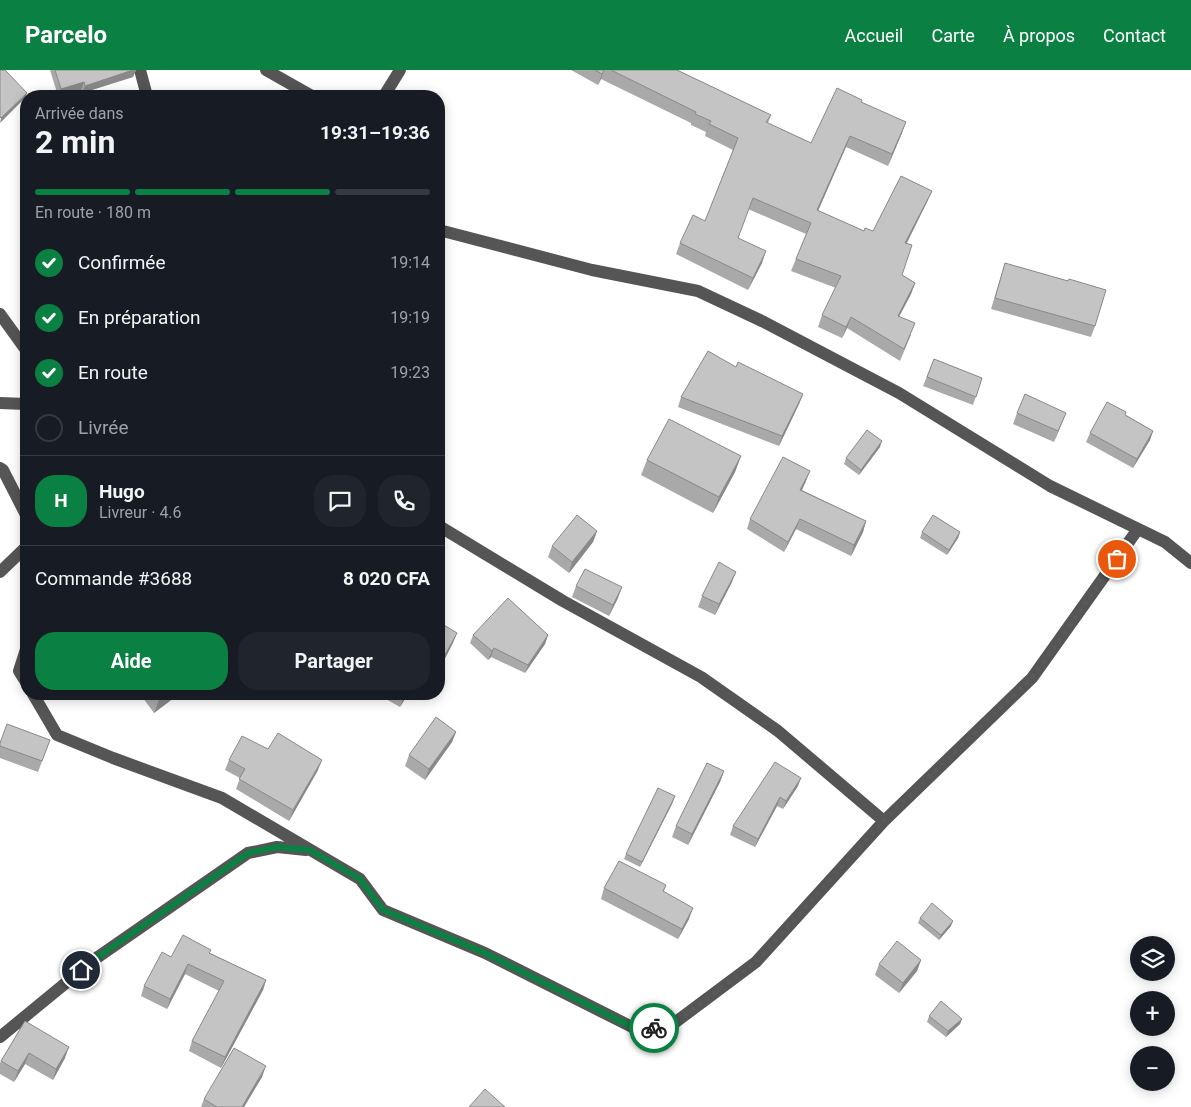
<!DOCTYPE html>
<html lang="fr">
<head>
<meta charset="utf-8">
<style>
	:root { --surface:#171b24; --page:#20242c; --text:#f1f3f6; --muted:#9ea1a6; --line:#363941; --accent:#0b8043 }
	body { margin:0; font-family:Roboto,sans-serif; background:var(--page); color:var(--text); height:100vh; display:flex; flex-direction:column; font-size:19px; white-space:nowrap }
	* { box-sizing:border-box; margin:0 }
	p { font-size:16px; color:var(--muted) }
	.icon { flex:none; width:28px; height:28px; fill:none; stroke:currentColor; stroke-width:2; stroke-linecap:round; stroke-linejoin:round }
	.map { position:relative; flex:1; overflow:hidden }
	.details { position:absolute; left:20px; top:20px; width:425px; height:610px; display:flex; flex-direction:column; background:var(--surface); border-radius:20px; box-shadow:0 2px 12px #0003 }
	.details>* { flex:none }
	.fabs { position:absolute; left:1130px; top:866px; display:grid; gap:10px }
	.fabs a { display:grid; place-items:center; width:45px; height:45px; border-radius:50%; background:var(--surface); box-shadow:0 2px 12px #0003; font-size:25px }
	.pin { position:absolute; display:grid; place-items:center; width:42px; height:42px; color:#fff; margin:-21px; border:2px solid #fff; border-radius:50%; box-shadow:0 1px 5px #0007 }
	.courier { position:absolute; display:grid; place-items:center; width:50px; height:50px; margin:-25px; border:4px solid #0b8043; border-radius:50%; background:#fff; color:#222; box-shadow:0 1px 6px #0007 }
	.headline em { font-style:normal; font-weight:700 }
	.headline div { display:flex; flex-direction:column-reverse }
	.headline { display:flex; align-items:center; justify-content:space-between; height:85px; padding:0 15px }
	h1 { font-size:32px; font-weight:700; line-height:38px }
	.bar { display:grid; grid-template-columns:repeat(4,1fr); gap:8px 5px; align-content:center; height:60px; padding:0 15px }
	.bar i { height:6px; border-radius:4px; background:var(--line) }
	.bar .on { background:var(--accent) }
	.bar p { grid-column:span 4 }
	.line { display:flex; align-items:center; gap:12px; padding:0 15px; border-top:1px solid var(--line) }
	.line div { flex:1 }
	.round { display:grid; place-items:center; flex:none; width:52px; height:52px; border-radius:20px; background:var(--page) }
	ol { padding:0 15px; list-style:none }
	li { display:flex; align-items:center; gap:15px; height:55px }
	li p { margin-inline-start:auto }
	li .icon { padding:5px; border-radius:50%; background:var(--accent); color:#fff; stroke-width:4 }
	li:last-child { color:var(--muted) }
	li i { width:28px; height:28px; border:2px solid var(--line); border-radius:50% }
	.button { display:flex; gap:10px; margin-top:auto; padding:10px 15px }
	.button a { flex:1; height:58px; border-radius:20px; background:var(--accent); color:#fff; font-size:20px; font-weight:700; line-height:58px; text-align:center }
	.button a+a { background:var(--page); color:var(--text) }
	header { display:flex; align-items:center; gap:30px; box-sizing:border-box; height:70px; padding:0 25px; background:var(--accent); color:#fff }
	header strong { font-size:24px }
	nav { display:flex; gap:28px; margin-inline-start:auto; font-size:18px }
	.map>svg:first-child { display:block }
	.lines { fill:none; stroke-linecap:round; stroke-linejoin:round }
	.minor { stroke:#555; stroke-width:12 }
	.wall { fill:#a9a9a9 }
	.shaded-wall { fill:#898989 }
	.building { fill:#c4c4c4; stroke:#898989 }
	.done { stroke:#595959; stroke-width:5; stroke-dasharray:0 9 }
	.route { stroke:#0b8043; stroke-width:6 }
</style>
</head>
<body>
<header>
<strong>Parcelo</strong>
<nav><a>Accueil</a><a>Carte</a><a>À propos</a><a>Contact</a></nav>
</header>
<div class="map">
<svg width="1191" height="1037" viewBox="0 0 1191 1037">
	<rect width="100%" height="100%" fill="#fff"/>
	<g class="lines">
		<!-- minor -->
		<path class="minor" d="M 140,0 L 147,26
			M 266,0 L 312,26
			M 384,26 L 400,0
			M 439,160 L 592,200 L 698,221 L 764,252 L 899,323 L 1050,416 L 1165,472 L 1191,493
			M 0,244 L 26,280
			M 0,333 L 26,334
			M 0,398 L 3,400 L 26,445
			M 439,456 L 563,531 L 701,607 L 778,661 L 884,751
			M 0,502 L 26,477
			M 26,579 L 19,601 L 26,612
			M 33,624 L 57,665 L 113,688 L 222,728 L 360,809 L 383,840 L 485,883 L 638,960 L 669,957 L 756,892 L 884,751 L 1032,608 L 1138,459
			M 0,967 L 95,889 L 248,783 L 277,777 L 306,780"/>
	</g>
	<!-- wall -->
	<path class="wall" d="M 50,0 L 136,0 L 133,7 L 82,23 L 81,20 L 61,26 L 58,26 Z
		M 571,0 L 677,0 L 771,45 L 768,53 L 811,73 L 862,32 L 902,63 L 888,96 L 846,77 L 818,141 L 864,161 L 873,161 L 932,121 L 927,132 L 907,173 L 902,205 L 915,213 L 911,224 L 899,247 L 911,265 L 900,291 L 847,258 L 842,268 L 818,257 L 822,245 L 836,218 L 791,201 L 806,164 L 748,139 L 738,168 L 762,193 L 748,220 L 676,184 L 680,173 L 705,151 L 733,80 L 705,66 L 706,62 L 691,55 L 691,53 L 601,9 L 598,15 Z
		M 1005,193 L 1068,211 L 1095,256 L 1091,267 L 991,239 Z
		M 934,289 L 982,308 L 973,335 L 923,316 Z
		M 736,297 L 803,324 L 799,334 L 779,376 L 678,337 L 681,327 Z
		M 1017,343 L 1066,343 L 1054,372 L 1013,354 Z
		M 1126,345 L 1153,361 L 1150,370 L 1133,398 L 1086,372 L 1090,363 Z
		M 880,377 L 859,405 L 844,394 L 846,388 Z
		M 741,386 L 735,402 L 713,443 L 641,405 L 647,390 Z
		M 806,411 L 802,420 L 866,451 L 863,462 L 851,486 L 796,459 L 784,482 L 747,459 L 750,449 Z
		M 597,461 L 593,472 L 569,503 L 548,487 L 552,476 Z
		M 922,462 L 960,462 L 958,468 L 947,485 L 920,468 Z
		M 732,512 L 715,545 L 698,537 L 702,526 Z
		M 576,516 L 618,528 L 609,546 L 572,527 Z
		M 473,565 L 548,565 L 545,574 L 525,603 L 491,587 L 488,590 L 470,573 Z
		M 140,624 L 179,624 L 154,643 Z
		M 377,624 L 408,624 L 400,637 Z
		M 456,662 L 452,672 L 425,710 L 405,696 L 409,685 Z
		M 50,670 L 38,702 L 0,688 L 0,672 Z
		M 268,679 L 318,700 L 289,751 L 236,719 L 240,708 L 225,700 L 229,690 Z
		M 724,701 L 720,712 L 688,775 L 672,767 L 676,756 Z
		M 798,716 L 783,739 L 777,736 L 755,777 L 730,765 L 733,756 Z
		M 673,732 L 640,797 L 624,789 L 626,784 Z
		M 666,815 L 664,821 L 689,849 L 678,869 L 601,829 L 604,818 Z
		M 920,848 L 951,856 L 939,870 L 918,853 Z
		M 210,883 L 266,910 L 263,920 L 221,998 L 189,981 L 192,971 L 219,921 L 185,904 L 167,939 L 141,926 L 144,916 L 171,887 Z
		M 921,890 L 917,901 L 899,923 L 875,905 L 879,894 Z
		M 929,946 L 962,949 L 960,954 L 946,967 L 927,952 Z
		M 25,951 L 65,988 L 53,1010 L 25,994 L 14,1012 L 0,1004 L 0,993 L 1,991 Z
		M 262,1007 L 244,1037 L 201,1037 L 204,1029 Z"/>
	<!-- shaded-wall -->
	<path class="shaded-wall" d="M 133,0 L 136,0 L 133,7 L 82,23 L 85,16 Z
		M 604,0 L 601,9 L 598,15 L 602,4 Z
		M 84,12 L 81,20 L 61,26 L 58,26 L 61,19 Z
		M 27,23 L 25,28 L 0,53 L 1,48 Z
		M 906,52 L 902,63 L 888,96 L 892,84 Z
		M 850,66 L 846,77 L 813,152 L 817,140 Z
		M 932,121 L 927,132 L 901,184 L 905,173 Z
		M 766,181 L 762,193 L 748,220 L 753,208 Z
		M 915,213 L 911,224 L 893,258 L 898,246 Z
		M 851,247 L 847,258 L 842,268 L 846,257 Z
		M 803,324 L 799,334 L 779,376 L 782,366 Z
		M 1066,343 L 1062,353 L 1054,372 L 1058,361 Z
		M 1153,361 L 1150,370 L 1133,398 L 1137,389 Z
		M 882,371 L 880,377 L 859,405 L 861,400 Z
		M 741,386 L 735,402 L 713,443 L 719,427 Z
		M 810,401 L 806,411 L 797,430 L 800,420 Z
		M 800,449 L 796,459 L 784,482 L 788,472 Z
		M 866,451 L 863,462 L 851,486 L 854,475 Z
		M 597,461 L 593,472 L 569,503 L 572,492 Z
		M 960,462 L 958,468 L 947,485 L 949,480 Z
		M 736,502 L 732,512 L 715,545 L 719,534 Z
		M 622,517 L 618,528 L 609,546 L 613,535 Z
		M 457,563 L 453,573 L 439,600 L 439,596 Z
		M 548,565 L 545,574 L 525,603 L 528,595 Z
		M 494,578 L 491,587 L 488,590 L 492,581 Z
		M 164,624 L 179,624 L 154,643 L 160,627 Z
		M 405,624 L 408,624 L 400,637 L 404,626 Z
		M 456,662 L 452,672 L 425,710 L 429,699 Z
		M 322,690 L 318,700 L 289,751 L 293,740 Z
		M 724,701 L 720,712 L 688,775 L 692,764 Z
		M 801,708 L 798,716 L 783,739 L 786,731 Z
		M 675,726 L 673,732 L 640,797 L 642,792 Z
		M 780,727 L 777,736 L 755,777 L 758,769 Z
		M 693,838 L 689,849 L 678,869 L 682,859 Z
		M 953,851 L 951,856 L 939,870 L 941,865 Z
		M 921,890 L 917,901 L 899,923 L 903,913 Z
		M 188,894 L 185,904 L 167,939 L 170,929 Z
		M 266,910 L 263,920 L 221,998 L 225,987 Z
		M 962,949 L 960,954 L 946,967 L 948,961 Z
		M 69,977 L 65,988 L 53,1010 L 56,999 Z
		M 29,983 L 25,994 L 14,1012 L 18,1001 Z
		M 266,996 L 262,1007 L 244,1037 L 242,1037 Z"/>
	<!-- building -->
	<path class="building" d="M 0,0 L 5,0 L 27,23 L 1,48 L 0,47 Z
		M 55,0 L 133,0 L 85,16 L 84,12 L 61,19 Z
		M 595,0 L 604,0 L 602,4 Z
		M 611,0 L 677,0 L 771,45 L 766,52 L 811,73 L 837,18 L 862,30 L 861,32 L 906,52 L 892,84 L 850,66 L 817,140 L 864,161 L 865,158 L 873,161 L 901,106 L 932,121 L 905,173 L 912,175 L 902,205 L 915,213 L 898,246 L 915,253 L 904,279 L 851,247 L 846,257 L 822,245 L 841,206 L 796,189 L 811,153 L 753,128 L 738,168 L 766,181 L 753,208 L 680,173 L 693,145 L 705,151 L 738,68 L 709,54 L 711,51 L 695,44 L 696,42 Z
		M 1005,193 L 1068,211 L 1069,209 L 1106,220 L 1095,256 L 995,228 Z
		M 708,281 L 736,297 L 738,292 L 803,324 L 782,366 L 681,327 Z
		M 934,289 L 982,308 L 976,327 L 927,307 Z
		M 1025,324 L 1066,343 L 1058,361 L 1017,343 Z
		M 1107,332 L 1126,342 L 1125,345 L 1153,361 L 1137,389 L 1090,363 Z
		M 669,349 L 741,386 L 719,427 L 647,390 Z
		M 867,360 L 882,371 L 861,400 L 846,388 Z
		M 783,387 L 810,401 L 800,420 L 866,451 L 854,475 L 800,449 L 788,472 L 750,449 Z
		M 577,445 L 597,461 L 572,492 L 552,476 Z
		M 933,445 L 960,462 L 949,480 L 922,462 Z
		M 719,492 L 736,502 L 719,534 L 702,526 Z
		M 585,499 L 622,517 L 613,535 L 576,516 Z
		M 508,528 L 548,565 L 528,595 L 494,578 L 492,581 L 473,565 Z
		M 439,552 L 457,563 L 439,596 Z
		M 158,624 L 164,624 L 160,627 Z
		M 436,647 L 456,662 L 429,699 L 409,685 Z
		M 7,654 L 50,670 L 42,691 L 0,676 L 0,673 Z
		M 278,663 L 322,690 L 293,740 L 239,709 L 245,699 L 229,690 L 242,666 L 268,679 Z
		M 775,692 L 801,708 L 786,731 L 780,727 L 758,769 L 733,756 Z
		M 707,693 L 724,701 L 692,764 L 676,756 Z
		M 658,718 L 675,726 L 642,792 L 626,784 Z
		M 619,791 L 666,815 L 663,821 L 693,838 L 682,859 L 604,818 Z
		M 932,833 L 953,851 L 941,865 L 920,848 Z
		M 183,865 L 211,880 L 209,883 L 266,910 L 225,987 L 192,971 L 224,911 L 188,894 L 170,929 L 144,916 L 162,882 L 171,887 Z
		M 897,871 L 921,890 L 903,913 L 879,894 Z
		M 941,931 L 962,949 L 948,961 L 929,946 Z
		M 25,951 L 69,977 L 56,999 L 29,983 L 18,1001 L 1,991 Z
		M 234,978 L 266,996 L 242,1037 L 217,1037 L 204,1029 Z
		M 485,1019 L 505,1037 L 469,1037 Z"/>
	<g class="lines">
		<!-- done -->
		<path class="done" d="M 654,958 L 669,957 L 756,892 L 884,750 L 1032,608 L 1117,489"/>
		<!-- route -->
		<path class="route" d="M 81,900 L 95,889 L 248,783 L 277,777 L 310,780 L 360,809 L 383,840 L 485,883 L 638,960 L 654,958"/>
	</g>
</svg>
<div class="fabs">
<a><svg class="icon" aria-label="layers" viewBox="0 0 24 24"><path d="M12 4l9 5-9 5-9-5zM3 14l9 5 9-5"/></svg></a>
<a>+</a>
<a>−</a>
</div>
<div class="pin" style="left:1117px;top:489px;background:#ea580c"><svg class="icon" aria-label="bag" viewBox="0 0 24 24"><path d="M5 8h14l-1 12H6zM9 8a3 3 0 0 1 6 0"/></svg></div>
<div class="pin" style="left:81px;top:900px;background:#1f2937"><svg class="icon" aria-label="home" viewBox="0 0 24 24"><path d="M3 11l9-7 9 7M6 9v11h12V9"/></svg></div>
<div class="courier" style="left:654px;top:958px"><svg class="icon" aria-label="bike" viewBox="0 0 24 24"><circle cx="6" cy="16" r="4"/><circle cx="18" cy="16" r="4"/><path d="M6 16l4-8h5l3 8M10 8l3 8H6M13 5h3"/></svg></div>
<section class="details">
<div class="headline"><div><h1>2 min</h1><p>Arrivée dans</p></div><em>19:31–19:36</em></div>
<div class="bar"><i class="on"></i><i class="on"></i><i class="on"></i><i></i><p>En route · 180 m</p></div>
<ol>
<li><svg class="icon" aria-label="check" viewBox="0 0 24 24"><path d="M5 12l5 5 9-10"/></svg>Confirmée<p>19:14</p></li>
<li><svg class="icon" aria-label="check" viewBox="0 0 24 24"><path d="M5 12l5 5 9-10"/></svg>En préparation<p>19:19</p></li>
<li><svg class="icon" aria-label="check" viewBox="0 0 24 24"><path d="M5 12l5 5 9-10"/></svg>En route<p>19:23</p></li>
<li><i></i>Livrée</li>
</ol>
<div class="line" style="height:90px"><b class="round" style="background:var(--accent);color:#fff">H</b><div><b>Hugo</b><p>Livreur · 4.6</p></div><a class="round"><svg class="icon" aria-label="chat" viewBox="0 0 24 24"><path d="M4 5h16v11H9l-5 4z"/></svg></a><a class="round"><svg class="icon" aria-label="phone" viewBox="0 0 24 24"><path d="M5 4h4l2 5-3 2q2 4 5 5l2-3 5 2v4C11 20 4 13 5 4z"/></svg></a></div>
<div class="line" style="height:65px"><div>Commande #3688</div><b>8 020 CFA</b></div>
<div class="button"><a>Aide</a><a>Partager</a></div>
</section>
</div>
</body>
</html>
